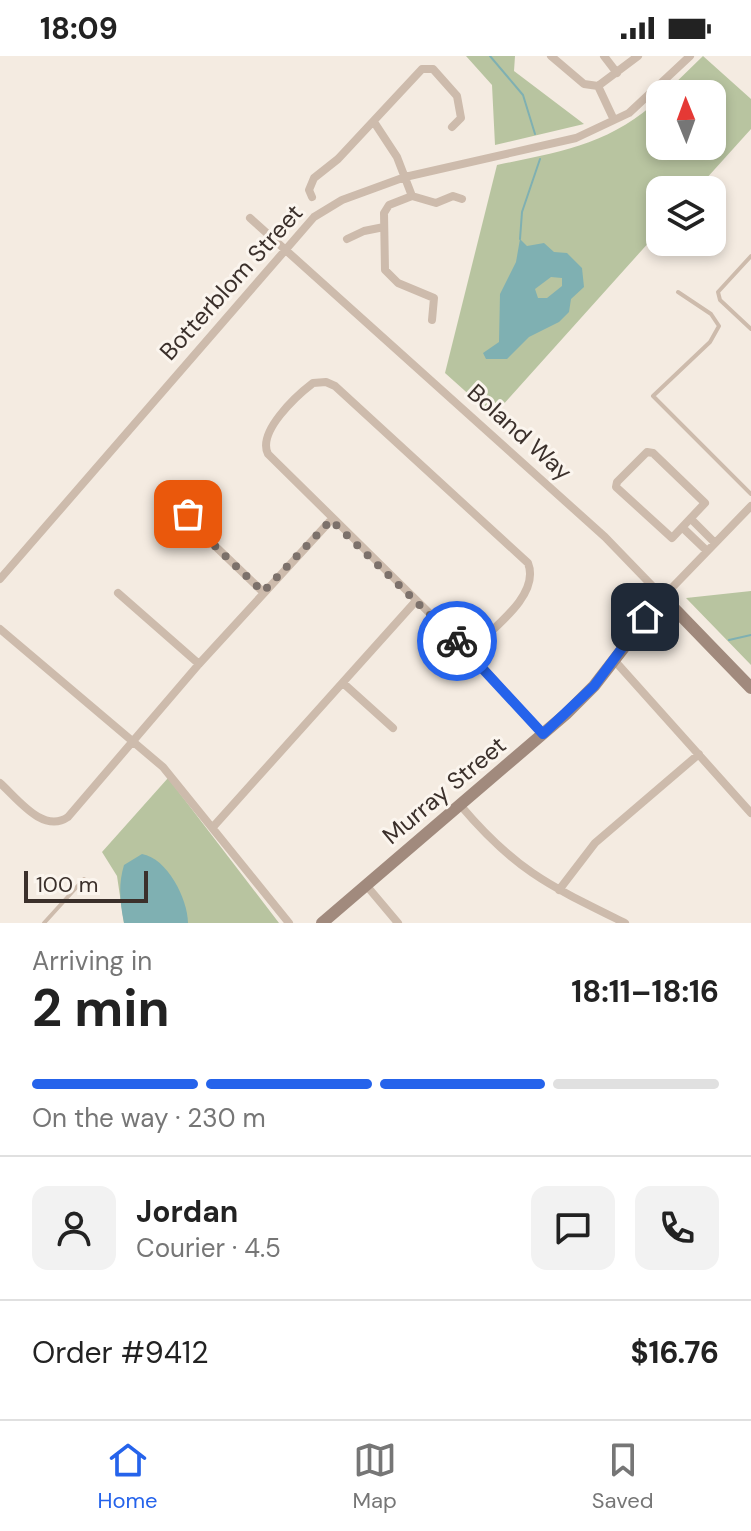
<!DOCTYPE html>
<html lang="en">
<head>
<meta charset="utf-8">
<style>
	:root { --surface:#fff; --page:#f2f2f2; --text:#222; --muted:#767676; --line:#e0e0e0; --accent:#2563eb }
	body { margin:0; font-family:"DM Sans",sans-serif; background:var(--page); color:var(--text); height:100vh; display:flex; flex-direction:column; font-size:30px; white-space:nowrap }
	* { box-sizing:border-box; margin:0 }
	p { font-size:26px; color:var(--muted) }
	.icon { flex:none; width:44px; height:44px; fill:none; stroke:currentColor; stroke-width:2; stroke-linecap:round; stroke-linejoin:round }
	.map { position:relative; height:867px; overflow:hidden }
	.side { display:flex; flex-direction:column; background:var(--surface); flex:1 }
	.side>* { flex:none }
	.needle { width:52px; rotate:359deg }
	.buttons { position:absolute; left:646px; top:24px; display:grid; gap:16px }
	.buttons a { display:grid; place-items:center; width:80px; height:80px; border-radius:16px; background:var(--surface); box-shadow:0 4px 12px #0003; font-size:40px }
	.scale { position:absolute; left:24px; bottom:20px; width:124px; box-sizing:border-box; padding-left:8px; border:4px solid #3b302b; border-top:0; font-size:22px; line-height:28px; white-space:nowrap; color:#3b302b; -webkit-text-stroke:6px #fbf5ee; paint-order:stroke }
	.pin { position:absolute; display:grid; place-items:center; width:68px; height:68px; color:#fff; margin:-34px; border-radius:16px; box-shadow:0 4px 12px #0006 }
	.courier { position:absolute; display:grid; place-items:center; width:80px; height:80px; margin:-40px; border:6px solid #2563eb; border-radius:50%; background:#fff; color:#222; box-shadow:0 2px 10px #0007 }
	.head em { font-style:normal; font-weight:700 }
	.head div { display:flex; flex-direction:column-reverse }
	.head { display:flex; align-items:center; justify-content:space-between; height:136px; padding:0 32px }
	h1 { font-size:52px; font-weight:700; line-height:60px }
	.bar { display:grid; grid-template-columns:repeat(4,1fr); gap:12px 8px; align-content:center; height:96px; padding:0 32px }
	.bar i { height:10px; border-radius:6px; background:var(--line) }
	.bar .selected { background:var(--accent) }
	.bar p { grid-column:span 4 }
	.line { display:flex; align-items:center; gap:20px; padding:0 32px; border-top:2px solid var(--line) }
	.line div { flex:1 }
	.round { display:grid; place-items:center; flex:none; width:84px; height:84px; border-radius:16px; background:var(--page) }
	.status { display:flex; justify-content:space-between; align-items:center; height:56px; padding:0 40px; background:var(--surface); direction:ltr }
	.status svg { height:22px; fill:currentColor }
	.tab-bar { display:flex; justify-content:space-around; align-items:center; height:112px; border-top:2px solid var(--line); background:var(--surface); font-size:22px; color:var(--muted) }
	.tab-bar a { display:grid; justify-items:center; gap:4px }
	.tab-bar .selected { color:var(--accent) }
	.map>svg:first-child { display:block }
	.green { fill:#b8c4a0 }
	.water { fill:#7fb0b2; fill-rule:evenodd }
	.lines { fill:none; stroke-linecap:round; stroke-linejoin:round }
	.stream { stroke:#7fb0b2; stroke-width:2 }
	.lane { stroke:#cdbbac; stroke-width:4 }
	.street { stroke:#cdbbac; stroke-width:8 }
	.secondary { stroke:#a18a7d; stroke-width:12 }
	.done { stroke:#7c716b; stroke-width:8; stroke-dasharray:0 14.4 }
	.route { stroke:#2563eb; stroke-width:10 }
	.labels { text-anchor:middle; dominant-baseline:central; stroke-width:6; stroke-linejoin:round; paint-order:stroke }
	.street-label { font-size:24px; fill:#3b302b; stroke:#fbf5ee }
</style>
</head>
<body>
<div class="status"><b>18:09</b><svg viewBox="0 0 49 12"><path d="M0 12V9h3v3zM5 12V6h3v6zM10 12V3h3v9zM15 12V0h3v12zM26 1h20v11H26zM47 4h2v5h-2z"/></svg></div>
<div class="map">
<svg width="751" height="867" viewBox="0 0 751 867">
	<rect width="100%" height="100%" fill="#f4ebe1"/>
	<!-- green -->
	<path class="green" d="M 466,0 L 515,0 L 514,15 L 584,68 L 495,89 L 492,29 Z
		M 703,0 L 751,43 L 751,73 L 696,134 L 660,134 L 660,174 L 493,360 L 445,317 L 497,109 C 560,96 612,88 660,42 L 660,90 L 712,90 L 712,38 L 664,38 Z
		M 751,535 L 751,609 L 686,542 Z
		M 168,722 L 279,867 L 124,867 L 117,820 L 102,796 Z"/>
	<!-- water -->
	<path class="water" d="M 520,183 L 527,190 L 544,187 L 554,196 L 567,197 L 582,212 L 584,231 L 571,243 L 569,256 L 559,266 L 529,281 L 507,303 L 486,303 L 483,297 L 499,286 L 500,238 L 516,206 ZM 551,221 L 562,222 L 562,230 L 547,242 L 538,242 L 535,233 Z
		M 142,798 C 167,802 188,843 188,867 L 124,867 C 120,847 118,829 124,809 Z"/>
	<g class="lines">
		<!-- stream -->
		<path class="stream" d="M 490,0 L 523,39 L 535,78
			M 520,183 L 522,156 L 540,103
			M 729,584 L 751,579"/>
		<!-- lane -->
		<path class="lane" d="M 751,200 L 718,236 L 720,244 L 751,273
			M 678,236 L 711,258 L 719,270 L 710,286 L 653,340 L 751,438
			M 44,867 L 84,823"/>
		<!-- street -->
		<path class="street" d="M 551,0 L 584,28 L 598,30 L 638,0
			M 604,0 L 617,17
			M 598,30 L 614,64
			M 374,66 L 397,101 L 412,140 L 389,149 L 384,157 L 385,214 L 398,227 L 434,242 L 432,264
			M 412,140 L 436,147 L 453,140 L 462,143
			M 312,141 L 309,134 L 314,122 L 338,103 L 422,13 L 433,13 L 457,40 L 461,62 L 452,71
			M 250,162 L 605,481 L 663,541 L 751,450
			M 347,183 L 364,175 L 384,171
			M 647,396 L 653,397 L 705,447 L 672,482 L 616,431 L 617,426 Z
			M 191,451 L 190,466 L 263,536
			M 692,464 L 715,487
			M 684,473 L 707,495
			M 0,523 L 314,161 L 342,144 L 405,121 L 576,82 L 629,57 L 690,0
			M 118,537 L 199,608
			M 0,573 L 163,711 L 289,867
			M 469,596 C 490,574 541,540 528,507 L 335,330 L 326,326 L 313,327 C 296,340 257,376 268,398 L 469,596 L 543,678
			M 614,604 L 751,757
			M 343,627 L 393,672
			M 0,727 C 18,743 43,778 68,761 L 199,608 L 331,464
			M 461,750 C 516,815 550,830 625,867
			M 213,771 L 415,546
			M 366,829 L 398,867
			M 559,834 L 595,787 L 699,698"/>
		<!-- secondary -->
		<path class="secondary" d="M 322,867 L 566,658 L 594,630 L 663,541 L 751,632"/>
	</g>
	<g class="lines">
		<!-- done -->
		<path class="done" d="M 188,458 L 190,466 L 263,536 L 331,464 L 457,585"/>
		<!-- route -->
		<path class="route" d="M 457,585 L 543,678 L 594,630 L 645,561"/>
	</g>
	<g class="labels">
		<!-- street labels -->
		<g class="street-label">
			<text transform="translate(231 226) rotate(-48)">Botterblom Street</text>
			<text transform="translate(520 376) rotate(42)">Boland Way</text>
			<text transform="translate(444 734) rotate(-40)">Murray Street</text>
		</g>
	</g>
</svg>
<div class="buttons">
<a><svg class="needle" viewBox="-14 -14 28 28"><path d="M0-13l5 13h-10z" fill="#e53935"/><path d="M0 13l5-13h-10z" fill="#767676"/></svg></a>
<a><svg class="icon" aria-label="layers" viewBox="0 0 24 24"><path d="M12 4l9 5-9 5-9-5zM3 14l9 5 9-5"/></svg></a>
</div>
<div class="scale">100 m</div>
<div class="pin" style="left:188px;top:458px;background:#ea580c"><svg class="icon" aria-label="bag" viewBox="0 0 24 24"><path d="M5 8h14l-1 12H6zM9 8a3 3 0 0 1 6 0"/></svg></div>
<div class="pin" style="left:645px;top:561px;background:#1f2937"><svg class="icon" aria-label="home" viewBox="0 0 24 24"><path d="M3 11l9-7 9 7M6 9v11h12V9"/></svg></div>
<div class="courier" style="left:457px;top:585px"><svg class="icon" aria-label="bike" viewBox="0 0 24 24"><circle cx="6" cy="16" r="4"/><circle cx="18" cy="16" r="4"/><path d="M6 16l4-8h5l3 8M10 8l3 8H6M13 5h3"/></svg></div>
</div>
<section class="side">
<div class="head"><div><h1>2 min</h1><p>Arriving in</p></div><em>18:11–18:16</em></div>
<div class="bar"><i class="selected"></i><i class="selected"></i><i class="selected"></i><i></i><p>On the way · 230 m</p></div>
<div class="line" style="height:144px"><a class="round"><svg class="icon" aria-label="person" viewBox="0 0 24 24"><circle cx="12" cy="8" r="4"/><path d="M4 21q1-7 8-7t8 7"/></svg></a><div><b>Jordan</b><p>Courier · 4.5</p></div><a class="round"><svg class="icon" aria-label="chat" viewBox="0 0 24 24"><path d="M4 5h16v11H9l-5 4z"/></svg></a><a class="round"><svg class="icon" aria-label="phone" viewBox="0 0 24 24"><path d="M5 4h4l2 5-3 2q2 4 5 5l2-3 5 2v4C11 20 4 13 5 4z"/></svg></a></div>
<div class="line" style="height:104px"><div>Order #9412</div><b>$16.76</b></div>
</section>
<nav class="tab-bar">
<a class="selected"><svg class="icon" aria-label="home" viewBox="0 0 24 24"><path d="M3 11l9-7 9 7M6 9v11h12V9"/></svg>Home</a>
<a><svg class="icon" aria-label="map" viewBox="0 0 24 24"><path d="M3 6l6-2 6 2 6-2v14l-6 2-6-2-6 2zM9 4v14M15 6v14"/></svg>Map</a>
<a><svg class="icon" aria-label="saved" viewBox="0 0 24 24"><path d="M7 4h10v16l-5-4-5 4z"/></svg>Saved</a>
</nav>
</body>
</html>
